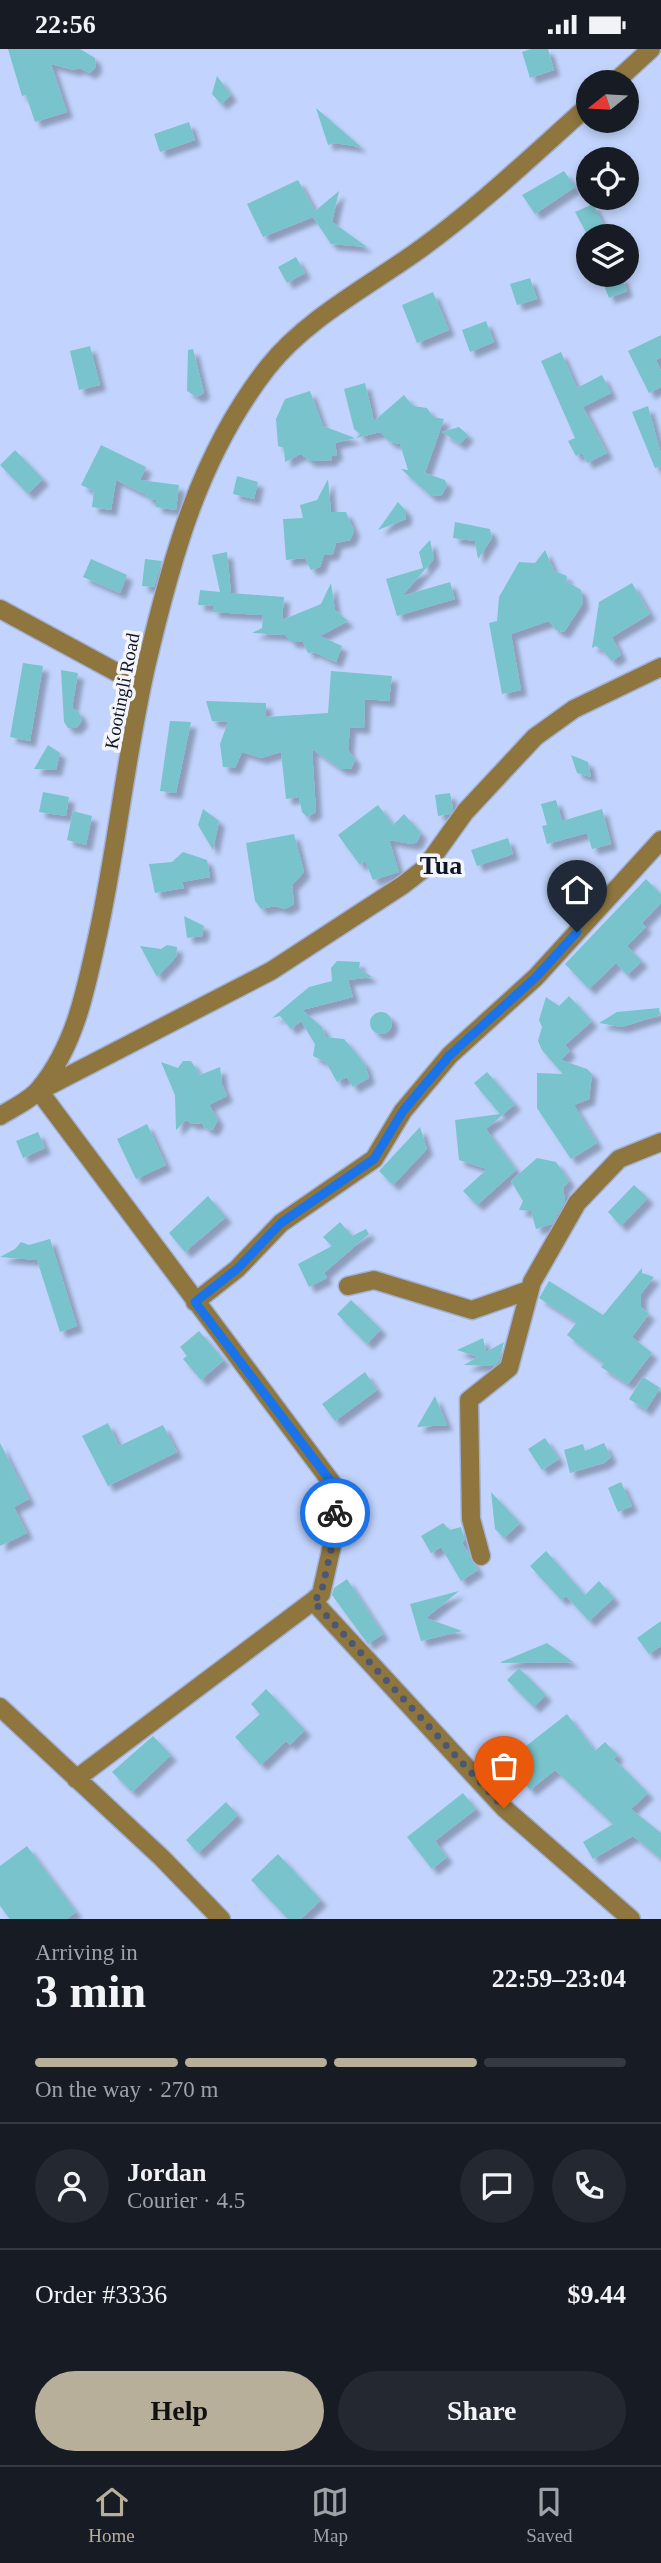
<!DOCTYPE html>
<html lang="en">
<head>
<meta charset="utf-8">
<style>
	:root { --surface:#171b24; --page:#242831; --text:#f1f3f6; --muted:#9ea1a6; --line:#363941; --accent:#b7af9a }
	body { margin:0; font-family:Georgia,serif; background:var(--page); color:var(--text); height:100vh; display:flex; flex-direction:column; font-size:26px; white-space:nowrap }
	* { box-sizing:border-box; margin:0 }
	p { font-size:23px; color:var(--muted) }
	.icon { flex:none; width:38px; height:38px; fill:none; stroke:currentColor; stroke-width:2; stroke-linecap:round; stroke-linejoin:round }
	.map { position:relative; height:1870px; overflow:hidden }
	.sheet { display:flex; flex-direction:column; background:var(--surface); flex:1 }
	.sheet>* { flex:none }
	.needle { width:46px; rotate:252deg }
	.fabs { position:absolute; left:576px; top:21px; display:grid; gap:14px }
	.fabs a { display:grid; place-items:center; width:63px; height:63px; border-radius:50%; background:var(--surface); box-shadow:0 4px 10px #0003; font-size:35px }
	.pin { position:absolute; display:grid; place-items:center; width:60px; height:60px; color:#fff; margin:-72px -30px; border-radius:50% 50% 50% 0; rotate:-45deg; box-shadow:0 0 7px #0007 }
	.pin .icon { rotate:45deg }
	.courier { position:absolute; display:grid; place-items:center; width:70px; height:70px; margin:-35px; border:5px solid #1a73e8; border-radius:50%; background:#fff; color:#222; box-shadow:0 2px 9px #0007 }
	.headline em { font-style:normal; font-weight:600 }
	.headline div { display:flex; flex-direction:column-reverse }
	.headline { display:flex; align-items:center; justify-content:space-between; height:119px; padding:0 35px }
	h1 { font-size:46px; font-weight:600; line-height:52px }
	.bar { display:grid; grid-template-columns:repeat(4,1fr); gap:10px 7px; align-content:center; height:84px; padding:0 35px }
	.bar i { height:9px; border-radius:5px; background:var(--line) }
	.bar .active { background:var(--accent) }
	.bar p { grid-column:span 4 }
	.line { display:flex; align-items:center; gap:18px; padding:0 35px; border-top:2px solid var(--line) }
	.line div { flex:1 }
	.round { display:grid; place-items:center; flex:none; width:74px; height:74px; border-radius:37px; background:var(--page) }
	.cta { display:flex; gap:14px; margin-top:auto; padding:14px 35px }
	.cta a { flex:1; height:80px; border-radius:42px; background:var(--accent); color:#111; font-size:28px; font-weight:600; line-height:80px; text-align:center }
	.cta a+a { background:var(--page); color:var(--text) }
	.status { display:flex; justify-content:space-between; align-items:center; height:49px; padding:0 35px; background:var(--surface); direction:ltr }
	.status svg { height:19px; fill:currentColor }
	.dock { display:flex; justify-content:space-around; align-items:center; height:98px; border-top:2px solid var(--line); background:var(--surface); font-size:19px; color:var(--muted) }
	.dock a { display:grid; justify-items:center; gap:4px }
	.dock .active { color:var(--accent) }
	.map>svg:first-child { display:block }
	.building { fill:#78c3cc; filter:url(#shadow) }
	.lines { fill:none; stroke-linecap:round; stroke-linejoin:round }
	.minor-casing { stroke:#a1b2d6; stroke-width:21 }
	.minor { stroke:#8f763f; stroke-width:18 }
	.done { stroke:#4c5871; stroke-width:7; stroke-dasharray:0 12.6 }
	.route { stroke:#1a73e8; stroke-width:9 }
	.labels { text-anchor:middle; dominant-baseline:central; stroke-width:7; stroke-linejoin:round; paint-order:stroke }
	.street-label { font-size:19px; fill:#0d1526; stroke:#f3f5fa }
	.district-label { font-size:26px; font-weight:bold; fill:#0d1526; stroke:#f3f5fa }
</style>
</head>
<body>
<div class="status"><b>22:56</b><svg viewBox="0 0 49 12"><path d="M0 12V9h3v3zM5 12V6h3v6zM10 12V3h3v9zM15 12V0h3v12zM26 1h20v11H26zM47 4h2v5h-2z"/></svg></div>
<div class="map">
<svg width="661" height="1870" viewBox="0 0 661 1870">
	<defs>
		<filter id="shadow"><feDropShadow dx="6" dy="6" stdDeviation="2" flood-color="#0004"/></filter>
	</defs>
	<rect width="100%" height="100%" fill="#c2d4fd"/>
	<!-- building -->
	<path class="building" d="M 8,0 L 80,0 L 95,9 L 96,18 L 90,24 L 79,19 L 74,21 L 51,15 L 67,63 L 35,73 L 26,46 L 22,47 Z
		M 531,0 L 548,0 L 554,21 L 530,29 L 522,3 Z
		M 217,27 L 231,46 L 221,55 L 212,45 Z
		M 316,59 L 361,98 L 334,94 L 328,96 Z
		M 189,73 L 195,91 L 160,103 L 154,85 Z
		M 564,122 L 575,138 L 535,165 L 522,146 Z
		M 298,131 L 315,162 L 339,142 L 332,173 L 367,198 L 331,195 L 313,168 L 263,188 L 247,155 Z
		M 593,155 L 609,187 L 588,187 L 575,163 Z
		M 296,208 L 305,224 L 287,234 L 278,218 Z
		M 622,227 L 627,242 L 609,249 L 603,234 Z
		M 530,229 L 537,250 L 517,256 L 510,235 Z
		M 433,243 L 449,281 L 417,294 L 402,256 Z
		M 486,272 L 494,293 L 470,303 L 462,281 Z
		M 661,286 L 661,308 L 656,311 L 661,322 L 661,338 L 649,344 L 628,302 Z
		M 90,297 L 100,336 L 79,341 L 70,302 Z
		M 193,300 L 204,344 L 197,348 L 187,342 L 188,301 Z
		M 561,303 L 577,339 L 602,326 L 611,344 L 583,358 L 607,404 L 587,414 L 582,404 L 576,407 L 568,392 L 575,389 L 541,312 Z
		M 365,334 L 374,372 L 404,346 L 413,357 L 427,359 L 433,368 L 444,370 L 425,424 L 445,431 L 447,436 L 442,446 L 431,447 L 401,420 L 408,421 L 400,395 L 390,393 L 380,383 L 356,389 L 360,385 L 354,380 L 344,340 Z
		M 310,342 L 323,377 L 355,389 L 335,394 L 337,406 L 332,407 L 332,411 L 310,412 L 301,405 L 285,413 L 284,399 L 278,397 L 276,370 L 285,350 Z
		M 648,357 L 661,405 L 661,417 L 655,419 L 632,363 Z
		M 459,378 L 468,386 L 460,395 L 442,383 Z
		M 101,396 L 146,418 L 140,431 L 179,436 L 176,461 L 156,458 L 156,451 L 146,449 L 147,446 L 116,431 L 111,461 L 92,458 L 94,442 L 81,436 Z
		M 15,401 L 43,430 L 28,445 L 0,416 Z
		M 237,427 L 258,433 L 254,450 L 233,445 Z
		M 328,430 L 331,463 L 346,463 L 354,482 L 350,491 L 336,494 L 333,505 L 324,506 L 320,518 L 311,521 L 305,509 L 286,511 L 283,470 L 303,469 L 300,456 L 317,451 Z
		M 398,453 L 406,462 L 406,470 L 378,481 Z
		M 455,473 L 490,480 L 492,489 L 478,510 L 475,492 L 453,489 Z
		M 430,491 L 434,510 L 402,547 L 450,533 L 455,550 L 397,567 L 386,530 L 423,519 L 419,503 Z
		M 545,501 L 554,522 L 567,527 L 566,532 L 581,541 L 583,554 L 564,583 L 556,581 L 549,572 L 511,585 L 521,641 L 502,645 L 489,574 L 497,572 L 499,548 L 519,513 L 535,514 Z
		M 227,503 L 231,544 L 284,548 L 282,571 L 321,555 L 331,534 L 335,561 L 348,572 L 320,587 L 342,597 L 336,613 L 314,603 L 308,604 L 303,593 L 292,593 L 285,586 L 252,584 L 262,579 L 263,566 L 213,563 L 213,557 L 198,556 L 200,541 L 220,543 L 212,506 Z
		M 91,510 L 127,526 L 120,544 L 83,528 Z
		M 145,510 L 162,512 L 154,538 L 142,537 Z
		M 632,534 L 650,565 L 612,588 L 621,606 L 612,612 L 602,601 L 596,597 L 592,599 L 599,553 Z
		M 23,614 L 43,617 L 30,692 L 10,688 Z
		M 61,621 L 78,624 L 72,659 L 79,663 L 82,672 L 76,679 L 68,679 L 64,673 Z
		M 331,622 L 392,627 L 389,652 L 365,650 L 364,679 L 350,678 L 348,701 L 355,711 L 351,720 L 341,720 L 312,700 L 316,763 L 307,768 L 302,763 L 299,748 L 286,750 L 281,703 L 261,709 L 242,703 L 235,719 L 223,718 L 220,695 L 228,673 L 212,672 L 206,652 L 266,654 L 266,668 L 328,664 Z
		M 170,672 L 191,673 L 176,744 L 160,742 Z
		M 48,696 L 60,704 L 56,721 L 34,720 Z
		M 571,706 L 588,713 L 591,728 L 577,724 Z
		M 43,743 L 69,748 L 66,767 L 39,763 Z
		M 450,744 L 453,760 L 450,765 L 438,767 L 435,746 Z
		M 556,751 L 562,772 L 602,760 L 611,795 L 592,800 L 587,784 L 547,795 L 542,777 L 547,776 L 541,755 Z
		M 378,756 L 393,776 L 404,765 L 421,784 L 417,793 L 412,795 L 389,791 L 399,823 L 373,831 L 365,812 L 360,816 L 338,786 Z
		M 203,760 L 219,772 L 213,801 L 198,776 Z
		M 73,762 L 92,767 L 86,796 L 67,791 Z
		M 294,785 L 304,823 L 292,836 L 294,855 L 285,860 L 275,857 L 261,860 L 255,852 L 246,794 Z
		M 508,789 L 513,805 L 477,817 L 471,801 Z
		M 183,803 L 207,811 L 210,828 L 182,833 L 184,839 L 155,844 L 149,815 L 172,813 Z
		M 646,830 L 661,845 L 661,854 L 642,874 L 646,878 L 627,897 L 642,912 L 627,926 L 616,914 L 589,940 L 565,915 Z
		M 184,867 L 204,877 L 202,887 L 187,889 Z
		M 167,896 L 177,898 L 176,908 L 157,928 L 140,897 L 161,900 Z
		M 337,912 L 360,913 L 359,919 L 372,928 L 348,931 L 353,948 L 302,961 L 322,978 L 326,988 L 344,990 L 365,1015 L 369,1029 L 353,1038 L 347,1028 L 337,1033 L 326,1013 L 313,1007 L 315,995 L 301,972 L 291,980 L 280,967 L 272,969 L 309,938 L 332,932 L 331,919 Z
		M 569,947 L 592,972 L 565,996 L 570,1002 L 561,1011 L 587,1020 L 592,1025 L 589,1050 L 574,1056 L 597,1094 L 571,1110 L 537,1059 L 537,1024 L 563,1025 L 542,1001 L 538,992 L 542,978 L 539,971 L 546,948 L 559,957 Z
		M 659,959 L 660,966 L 622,978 L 599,974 L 617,963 Z
		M370 974a11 11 0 1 1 22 0a11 11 0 1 1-22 0Z
		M 183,1012 L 191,1012 L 200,1026 L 220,1018 L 222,1035 L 227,1047 L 209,1056 L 218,1071 L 213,1081 L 205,1079 L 202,1074 L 192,1075 L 186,1071 L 176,1081 L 175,1046 L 161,1013 L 178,1019 Z
		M 487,1023 L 515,1055 L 486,1080 L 516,1121 L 477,1156 L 463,1142 L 487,1120 L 459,1111 L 455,1071 L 500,1065 L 474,1034 Z
		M 147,1075 L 166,1116 L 136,1130 L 117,1090 Z
		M 420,1078 L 427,1100 L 393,1136 L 379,1122 Z
		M 38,1083 L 45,1099 L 23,1109 L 16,1092 Z
		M 537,1109 L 556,1113 L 569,1132 L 563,1139 L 565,1152 L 552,1175 L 536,1180 L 531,1162 L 519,1161 L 523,1152 L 511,1132 Z
		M 634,1136 L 648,1149 L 621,1177 L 608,1163 Z
		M 208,1147 L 226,1168 L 185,1203 L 169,1184 Z
		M 340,1173 L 352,1187 L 366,1180 L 369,1185 L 324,1224 L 327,1229 L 309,1238 L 298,1215 L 332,1197 L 323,1188 Z
		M 50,1190 L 77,1277 L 60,1283 L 37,1211 L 0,1208 L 15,1200 L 21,1193 L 29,1196 Z
		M 642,1219 L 642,1224 L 654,1228 L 641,1245 L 641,1258 L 649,1265 L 632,1288 L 652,1304 L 628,1335 L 601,1318 L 604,1315 L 567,1286 L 577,1273 L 539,1249 L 549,1232 L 603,1266 Z
		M 351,1251 L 381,1280 L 367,1295 L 337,1265 Z
		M 199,1282 L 224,1311 L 201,1331 L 183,1310 L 187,1307 L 180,1298 Z
		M 483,1289 L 486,1303 L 504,1293 L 499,1312 L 494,1317 L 464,1316 L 478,1308 L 457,1301 Z
		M 365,1323 L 377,1341 L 335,1372 L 322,1355 Z
		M 643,1328 L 660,1339 L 646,1361 L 629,1350 Z
		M 435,1347 L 447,1376 L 417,1378 Z
		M 108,1374 L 119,1397 L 163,1376 L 177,1403 L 108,1437 L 82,1387 Z
		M 545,1389 L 559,1410 L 542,1421 L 528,1400 Z
		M 0,1394 L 29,1450 L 14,1458 L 27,1484 L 0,1497 Z
		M 604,1394 L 611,1408 L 604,1414 L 570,1424 L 564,1401 L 583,1395 L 585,1402 Z
		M 621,1433 L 632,1457 L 618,1463 L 608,1439 Z
		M 491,1443 L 520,1474 L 504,1489 L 495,1480 Z
		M 443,1474 L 450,1481 L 461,1478 L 465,1491 L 462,1494 L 478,1521 L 461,1532 L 441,1498 L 431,1504 L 421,1487 Z
		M 546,1502 L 585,1546 L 599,1532 L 614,1549 L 589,1572 L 566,1547 L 561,1551 L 530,1517 Z
		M 347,1530 L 383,1585 L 368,1595 L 332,1546 L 334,1539 Z
		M 459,1542 L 426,1569 L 462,1582 L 421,1592 L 410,1555 Z
		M 661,1572 L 661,1597 L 649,1605 L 637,1589 Z
		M 547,1594 L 573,1613 L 501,1614 L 501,1613 Z
		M 519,1619 L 546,1646 L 534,1658 L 507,1631 Z
		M 266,1640 L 305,1681 L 290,1696 L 286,1692 L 261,1716 L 235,1688 L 260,1665 L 251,1655 Z
		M 567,1665 L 595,1702 L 605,1693 L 618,1706 L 614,1710 L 648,1744 L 631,1760 L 661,1784 L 661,1810 L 633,1787 L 593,1810 L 583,1793 L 613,1775 L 555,1721 L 530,1741 L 507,1712 Z
		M 153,1687 L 171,1706 L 132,1743 L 112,1723 Z
		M 463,1744 L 476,1760 L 435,1792 L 447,1808 L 432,1820 L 407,1788 Z
		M 226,1753 L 238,1766 L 198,1804 L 186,1791 Z
		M 27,1797 L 76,1863 L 67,1870 L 10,1870 L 0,1857 L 0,1817 Z
		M 278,1805 L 321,1851 L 301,1870 L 288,1870 L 251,1831 Z"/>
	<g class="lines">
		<defs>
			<path id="minor" d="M 615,33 L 651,0
				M 0,560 L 142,637
				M 0,1067 C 13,1059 31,1051 40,1039 C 76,995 86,939 98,885 C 117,797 126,706 146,618 C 171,511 199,406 268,318 C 307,269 369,237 419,201 C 479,158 533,106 588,57
				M 348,1237 L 374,1231 L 472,1261 L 529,1241
				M 195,1253 L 237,1220 L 281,1174 L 374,1110 L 403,1062 L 450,1006 L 536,928 L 661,791
				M 481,1507 L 471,1470 L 469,1351 L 509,1319 L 532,1233 L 577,1154 L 619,1110 L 661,1093
				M 0,1658 L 162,1809 L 221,1870
				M 76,1730 L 313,1552
				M 631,1870 L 504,1759 L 313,1552 L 321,1545 L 336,1479 L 332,1434 L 39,1042 L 271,922 L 403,836 L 425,819 L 465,763 L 535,688 L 574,660 L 661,618"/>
		</defs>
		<!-- minor casing -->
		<use href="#minor" class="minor-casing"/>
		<!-- minor -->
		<use href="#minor" class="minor"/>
	</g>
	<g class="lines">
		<!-- done -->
		<path class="done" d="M 335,1464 L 336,1479 L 321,1545 L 313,1552 L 504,1759"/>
		<!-- route -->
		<path class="route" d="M 335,1464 L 332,1434 L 195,1253 L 237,1220 L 281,1174 L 374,1110 L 403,1062 L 450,1006 L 536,928 L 577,883"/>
	</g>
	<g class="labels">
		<!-- street labels -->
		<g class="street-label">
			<text transform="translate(122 642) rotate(-79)">Kootingli Road</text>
		</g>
		<!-- district labels -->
		<g class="district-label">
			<text x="441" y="816">Tua</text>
		</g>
	</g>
</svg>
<div class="fabs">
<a><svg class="needle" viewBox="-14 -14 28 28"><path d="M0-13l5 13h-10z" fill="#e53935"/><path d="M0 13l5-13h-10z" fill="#9ea1a6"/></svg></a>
<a><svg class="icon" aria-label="locate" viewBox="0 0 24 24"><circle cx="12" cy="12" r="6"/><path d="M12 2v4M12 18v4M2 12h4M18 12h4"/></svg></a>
<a><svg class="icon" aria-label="layers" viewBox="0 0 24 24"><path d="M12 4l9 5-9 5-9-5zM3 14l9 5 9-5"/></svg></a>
</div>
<div class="pin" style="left:504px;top:1759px;background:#ea580c"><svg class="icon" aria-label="bag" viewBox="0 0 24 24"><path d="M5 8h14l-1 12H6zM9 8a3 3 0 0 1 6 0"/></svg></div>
<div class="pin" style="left:577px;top:883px;background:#1f2937"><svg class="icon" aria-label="home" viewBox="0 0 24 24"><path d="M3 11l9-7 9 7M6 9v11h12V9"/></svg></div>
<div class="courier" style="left:335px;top:1464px"><svg class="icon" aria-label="bike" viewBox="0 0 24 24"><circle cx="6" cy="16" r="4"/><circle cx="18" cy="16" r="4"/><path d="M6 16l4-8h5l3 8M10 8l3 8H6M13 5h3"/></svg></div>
</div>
<section class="sheet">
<div class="headline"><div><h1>3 min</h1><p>Arriving in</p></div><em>22:59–23:04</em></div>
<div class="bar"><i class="active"></i><i class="active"></i><i class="active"></i><i></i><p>On the way · 270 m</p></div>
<div class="line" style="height:126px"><a class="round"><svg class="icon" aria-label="person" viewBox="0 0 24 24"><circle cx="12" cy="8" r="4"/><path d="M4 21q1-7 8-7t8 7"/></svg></a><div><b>Jordan</b><p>Courier · 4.5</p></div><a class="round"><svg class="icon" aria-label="chat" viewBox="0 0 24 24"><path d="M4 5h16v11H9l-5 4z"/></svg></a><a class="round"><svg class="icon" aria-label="phone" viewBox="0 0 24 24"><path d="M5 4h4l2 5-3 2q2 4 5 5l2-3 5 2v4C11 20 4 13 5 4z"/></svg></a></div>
<div class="line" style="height:91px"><div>Order #3336</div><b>$9.44</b></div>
<div class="cta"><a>Help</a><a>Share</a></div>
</section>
<nav class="dock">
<a class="active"><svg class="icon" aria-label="home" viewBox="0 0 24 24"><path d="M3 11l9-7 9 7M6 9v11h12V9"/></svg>Home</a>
<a><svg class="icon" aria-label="map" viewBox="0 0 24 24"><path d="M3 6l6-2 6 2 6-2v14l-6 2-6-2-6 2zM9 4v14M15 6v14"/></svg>Map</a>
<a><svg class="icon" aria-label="saved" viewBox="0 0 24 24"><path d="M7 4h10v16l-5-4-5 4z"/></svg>Saved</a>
</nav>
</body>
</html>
